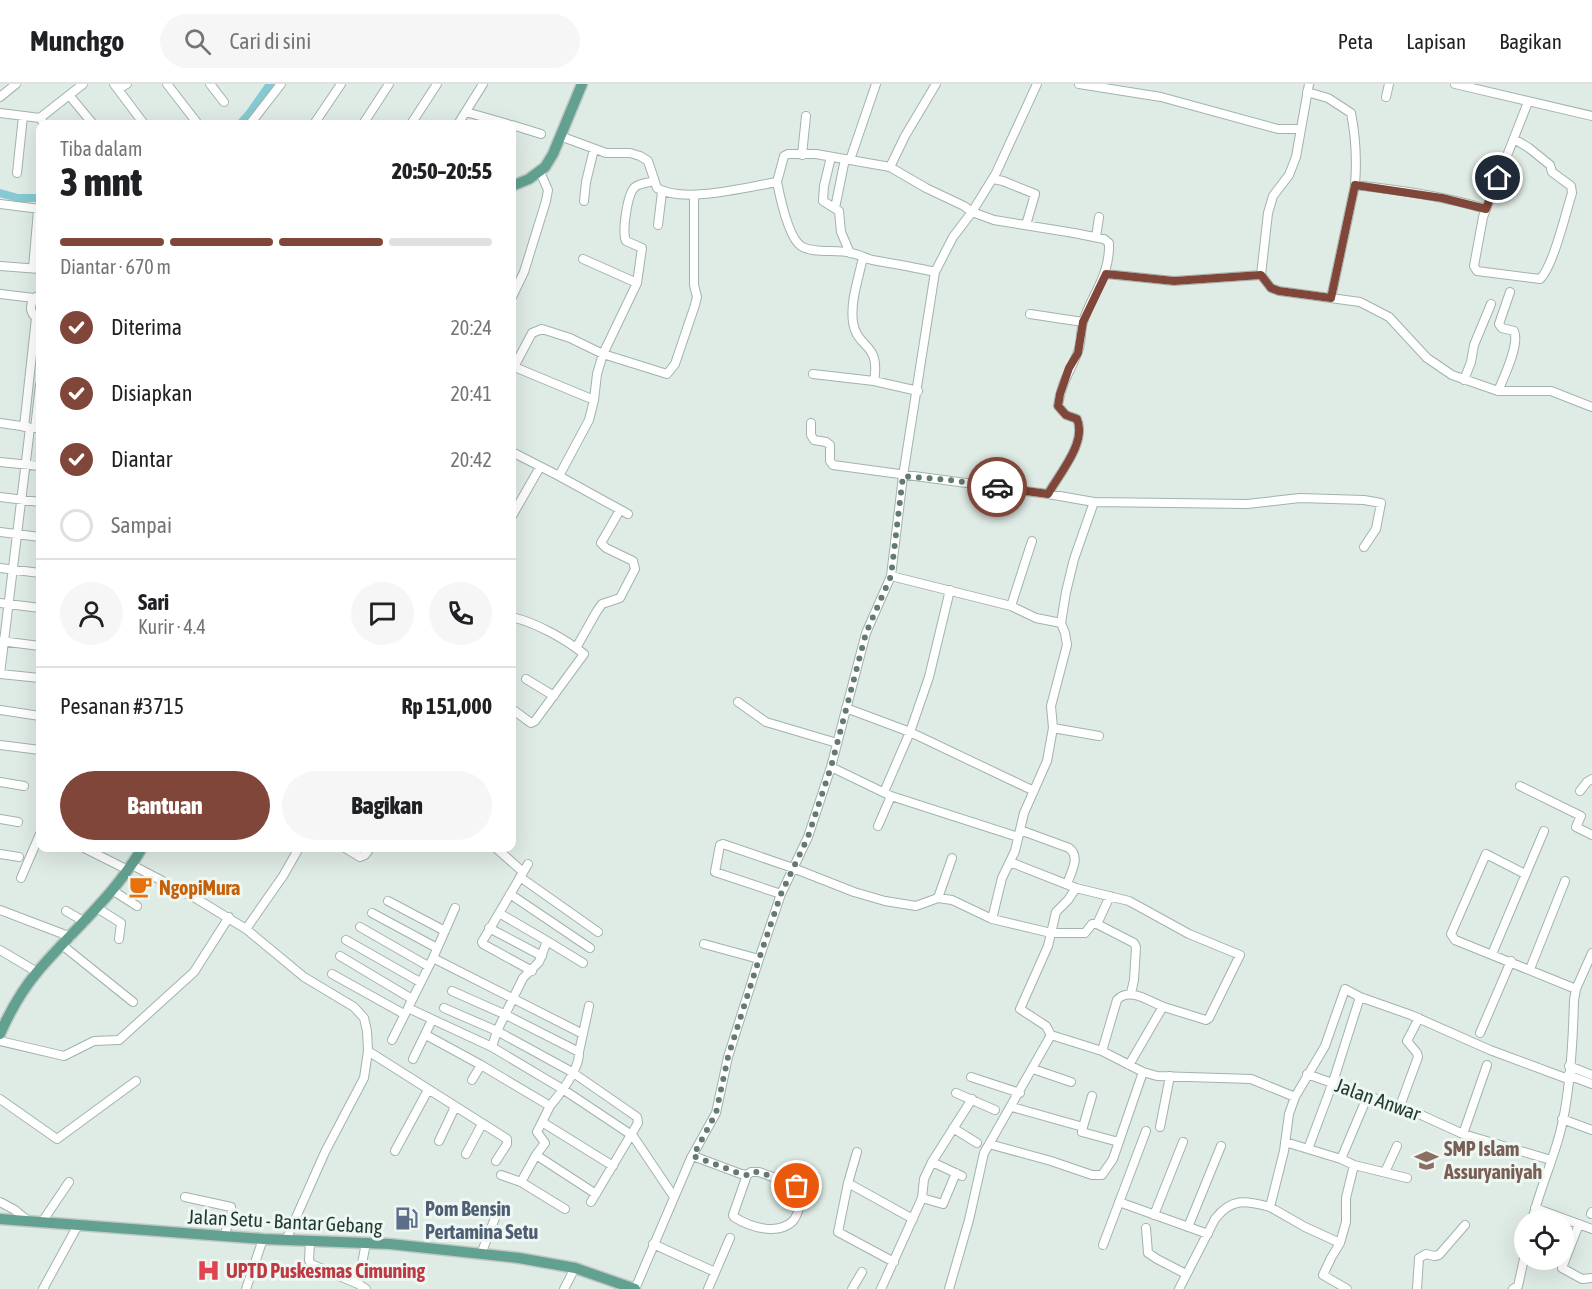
<!DOCTYPE html>
<html lang="id">
<head>
<meta charset="utf-8">
<style>
	:root { --surface:#fff; --page:#f6f6f6; --text:#202124; --muted:#757577; --line:#e0e0e0; --accent:#804639 }
	body { margin:0; font-family:"Asap Condensed",sans-serif; background:var(--page); color:var(--text); height:100vh; display:flex; flex-direction:column; font-size:22px; white-space:nowrap }
	* { box-sizing:border-box; margin:0 }
	p { font-size:20px; color:var(--muted) }
	.icon { flex:none; width:33px; height:33px; fill:none; stroke:currentColor; stroke-width:2; stroke-linecap:round; stroke-linejoin:round }
	.map { position:relative; flex:1; overflow:hidden }
	.panel { position:absolute; left:36px; top:36px; width:480px; height:732px; display:flex; flex-direction:column; background:var(--surface); border-radius:12px; box-shadow:0 6px 24px #0002 }
	.panel>* { flex:none }
	.fabs { position:absolute; left:1514px; top:1126px; display:grid; gap:12px }
	.fabs a { display:grid; place-items:center; width:60px; height:60px; border-radius:50%; background:var(--surface); box-shadow:0 6px 24px #0002; font-size:30px }
	.pin { position:absolute; display:grid; place-items:center; width:51px; height:51px; color:#fff; margin:-26px; border:3px solid #fff; border-radius:50%; box-shadow:0 2px 6px #0007 }
	.courier { position:absolute; display:grid; place-items:center; width:60px; height:60px; margin:-30px; border:4px solid #804639; border-radius:50%; background:#fff; color:#222; box-shadow:0 2px 8px #0007 }
	.head em { font-style:normal; font-weight:800 }
	.head div { display:flex; flex-direction:column-reverse }
	.head { display:flex; align-items:center; justify-content:space-between; height:102px; padding:0 24px }
	h1 { font-size:39px; font-weight:800; line-height:45px }
	.bar { display:grid; grid-template-columns:repeat(4,1fr); gap:9px 6px; align-content:center; height:72px; padding:0 24px }
	.bar i { height:8px; border-radius:4px; background:var(--line) }
	.bar .current { background:var(--accent) }
	.bar p { grid-column:span 4 }
	.line { display:flex; align-items:center; gap:15px; padding:0 24px; border-top:2px solid var(--line) }
	.line div { flex:1 }
	.round { display:grid; place-items:center; flex:none; width:63px; height:63px; border-radius:32px; background:var(--page) }
	ol { padding:0 24px; list-style:none }
	li { display:flex; align-items:center; gap:18px; height:66px }
	li p { margin-inline-start:auto }
	li .icon { padding:6px; border-radius:50%; background:var(--accent); color:#fff; stroke-width:4 }
	li:last-child { color:var(--muted) }
	li i { width:33px; height:33px; border:3px solid var(--line); border-radius:50% }
	.primary-button { display:flex; gap:12px; margin-top:auto; padding:12px 24px }
	.primary-button a { flex:1; height:69px; border-radius:36px; background:var(--accent); color:#fff; font-size:24px; font-weight:800; line-height:69px; text-align:center }
	.primary-button a+a { background:var(--page); color:var(--text) }
	header { display:flex; align-items:center; gap:36px; box-sizing:border-box; height:84px; padding:0 30px; background:var(--surface); border-bottom:2px solid var(--line) }
	header strong { font-size:28px }
	nav { display:flex; gap:33px; margin-inline-start:auto; font-size:21px }
	.search { width:420px; height:54px; background:var(--page); display:flex; align-items:center; gap:15px; box-sizing:border-box; padding:0 21px; border-radius:33px; color:var(--muted); font-size:22px }
	.map>svg:first-child { display:block }
	.lines { fill:none; stroke-linecap:round; stroke-linejoin:round }
	.canal { stroke:#85c9d2; stroke-width:8 }
	.minor-casing { stroke:#a2b3ac; stroke-width:10 }
	.major-casing { stroke:#c1c8c6; stroke-width:13 }
	.minor { stroke:#fff; stroke-width:8 }
	.major { stroke:#62a18f; stroke-width:10 }
	.done { stroke:#637971; stroke-width:6; stroke-dasharray:0 10.8 }
	.route { stroke:#804639; stroke-width:8 }
	.labels { text-anchor:middle; dominant-baseline:central; stroke-width:6; stroke-linejoin:round; paint-order:stroke }
	.food-label { font-size:20px; font-weight:bold; fill:#c56008; stroke:#eff7f3; text-anchor:start }
	.street-label { font-size:20px; fill:#203b32; stroke:#eff7f3 }
	.education-label { font-size:20px; font-weight:bold; fill:#785e54; stroke:#eff7f3; text-anchor:start }
	.service-label { font-size:20px; font-weight:bold; fill:#4e5e75; stroke:#eff7f3; text-anchor:start }
	.health-label { font-size:20px; font-weight:bold; fill:#be3a42; stroke:#eff7f3; text-anchor:start }
</style>
</head>
<body>
<header>
<strong>Munchgo</strong>
<div class="search"><svg class="icon" aria-label="search" viewBox="0 0 24 24"><circle cx="10" cy="10" r="6"/><path d="M15 15l6 6"/></svg>Cari di sini</div>
<nav><a>Peta</a><a>Lapisan</a><a>Bagikan</a></nav>
</header>
<div class="map">
<svg width="1592" height="1205" viewBox="0 0 1592 1205">
	<rect width="100%" height="100%" fill="#dfebe5"/>
	<g class="lines">
		<!-- canal -->
		<path class="canal" d="M 240,40 L 249,30 L 270,0
			M 0,109 L 18,114 L 40,114"/>
		<defs>
			<path id="minor" d="M 114,0 L 144,40
				M 167,0 L 198,40
				M 210,0 L 224,18
				M 1079,0 L 1161,13 L 1278,45 L 1301,45
				M 1455,0 L 1592,32
				M 118,5 L 127,0
				M 1307,8 L 1328,14 L 1351,29 C 1356,54 1357,76 1355,101
				M 69,11 L 93,40
				M 0,13 L 16,0
				M 1386,13 L 1389,0
				M 466,28 L 508,40
				M 0,29 L 40,34 L 44,40
				M 40,34 L 83,0
				M 250,40 L 281,0
				M 314,40 L 341,0
				M 363,40 L 389,0
				M 411,40 L 437,0
				M 458,40 L 483,0
				M 512,41 L 541,50
				M 560,52 L 606,69 L 630,69 L 640,72 L 648,77 L 657,104 C 683,120 747,103 777,98 L 784,72 L 788,70 L 816,70 L 890,83 L 926,104 L 964,122 L 972,128 L 994,136 L 1074,149 L 1104,155 L 1109,159 C 1110,193 1092,209 1083,238 C 1080,248 1082,260 1077,270 C 1069,290 1061,299 1058,322 L 1066,331 L 1077,335 C 1087,358 1060,389 1048,410
				M 1514,55 L 1529,64 L 1550,81 L 1552,88 L 1571,102 L 1572,109 C 1566,128 1553,183 1540,195 L 1477,187 L 1474,182 L 1483,133 L 1528,18
				M 802,71 L 806,32
				M 831,73 L 824,102 L 823,117 L 839,127 L 841,148 L 850,169
				M 850,76 L 876,0
				M 890,83 L 905,52 L 936,0
				M 17,89 L 23,32
				M 993,95 L 1003,97 L 1035,110 L 1026,141
				M 777,98 C 780,113 788,153 801,162 C 813,170 837,165 851,169 C 858,170 865,174 872,176 C 894,180 914,183 935,188
				M 584,117 L 586,98 L 594,65
				M 0,120 L 40,125
				M 835,124 L 845,75
				M 658,141 L 662,108
				M 1096,153 L 1099,133
				M 863,173 C 859,193 850,217 853,238 C 857,266 881,257 874,297
				M 583,175 L 637,199
				M 0,182 L 40,185
				M 33,184 L 38,126
				M 1106,190 L 1174,197 L 1261,191 L 1271,204 L 1279,207 L 1360,218 L 1389,233 L 1427,274 L 1452,291 L 1498,307 L 1551,307 L 1592,323
				M 1261,191 L 1268,129 L 1273,112 L 1289,91 L 1296,73 L 1309,0
				M 0,210 L 34,214
				M 512,213 L 524,188 L 546,117 L 548,106 L 540,88
				M 1331,214 L 1355,101 C 1399,106 1443,112 1486,125
				M 1030,230 L 1083,238
				M 40,236 C 30,231 29,223 34,214 L 40,211
				M 512,282 L 594,316
				M 514,283 L 532,249 L 542,245 L 570,254 L 603,270 L 667,290 L 675,280 L 695,221 L 697,213 L 694,201 L 694,112
				M 813,290 L 874,297 L 918,307
				M 1464,296 L 1471,278 L 1474,261 L 1491,220
				M 1498,307 C 1504,293 1520,260 1514,247 L 1502,244 L 1499,240 L 1510,208
				M 0,339 L 28,343
				M 811,339 L 811,351 L 814,356 L 826,358 L 830,361 L 830,377 L 833,381 L 1048,410 L 1094,418 L 1247,420 L 1300,414 L 1364,416 L 1381,419 L 1376,445 L 1364,463
				M 24,343 L 36,234
				M 35,344 L 40,301
				M 512,368 L 559,392 L 589,336 L 594,316 L 597,290 L 603,270 L 637,199 L 642,164 L 626,157 C 622,148 627,110 635,103 C 640,99 648,99 654,97
				M 0,378 L 40,382
				M 559,392 L 628,430
				M 0,413 L 40,418
				M 512,432 L 540,383
				M 0,448 L 40,453
				M 0,484 L 40,489
				M 891,492 L 1011,522 L 1036,534 L 1061,539
				M 0,519 L 40,524
				M 1011,522 L 1032,457
				M 512,533 C 536,539 564,554 584,570 L 535,637 L 531,639 L 512,625
				M 0,557 L 40,562
				M 576,564 L 597,527 L 602,520 L 620,514 L 635,485 L 633,477 L 606,464 L 601,459 L 620,426
				M 0,590 L 30,344
				M 0,590 L 40,594
				M 526,595 L 554,612
				M 738,618 L 766,638 L 837,659
				M 846,624 L 910,648 L 1034,707
				M 0,626 L 40,632
				M 1053,644 L 1099,652
				M 0,661 L 40,666
				M 831,683 L 891,712 L 1018,753
				M 0,698 L 24,702
				M 1520,702 L 1581,732 L 1576,743 L 1592,751
				M 1580,707 L 1587,698 L 1592,695
				M 884,708 L 910,648 L 929,593 L 950,506
				M 0,735 L 18,738
				M 878,742 L 891,712
				M 1020,746 L 1069,764 C 1081,773 1071,788 1067,800
				M 84,764 L 128,786
				M 345,764 L 360,773 L 365,771 L 370,764
				M 496,764 L 523,788
				M 0,770 L 19,773
				M 1010,778 L 1076,804 L 1129,817 L 1189,850 L 1240,871 L 1209,934 L 1206,936 L 1164,923 L 1161,926 L 1129,981
				M 528,780 L 482,858 L 483,860 L 532,887
				M 132,781 L 197,815 L 246,845 L 283,792 L 299,764
				M 1525,790 L 1486,770 L 1451,850 L 1455,856 L 1576,905
				M 520,793 L 598,848
				M 21,794 L 40,750
				M 1076,804 L 1068,816 L 1056,828 L 1048,862 L 1020,925 L 1046,942 L 1051,951 L 1102,967 L 1143,988 L 1157,992 L 1251,995 L 1295,1013
				M 112,806 L 137,822
				M 510,810 L 590,864
				M 781,810 L 715,788 L 720,761 L 723,760 L 793,784 L 854,808 L 885,817 L 916,822 L 938,814 L 952,816 L 992,835 L 1051,849 L 1085,849 L 1092,840 L 1097,840 L 1110,812
				M 938,814 L 952,774
				M 388,817 L 445,847
				M 97,824 L 121,839 L 119,855
				M 455,824 L 433,874 L 408,924 L 492,963 L 564,1006 L 633,1052 L 674,1113
				M 0,826 L 71,853
				M 66,827 L 85,838
				M 372,829 L 437,864
				M 992,835 L 1002,794 L 1015,767 L 1024,729 L 1047,677 L 1053,644 L 1051,622 L 1067,561 L 1065,549 L 1061,539 L 1066,508 L 1074,475 L 1094,418
				M 1097,840 L 1134,859 L 1136,863 L 1134,896 L 1131,909
				M 360,843 L 428,882
				M 489,844 L 542,872
				M 246,845 L 304,893 L 354,923 L 364,934 L 367,947 L 368,967 L 364,994 L 325,1068 L 286,1156
				M 346,856 L 420,898
				M 547,857 L 583,879
				M 704,860 L 759,875
				M 62,861 L 133,918
				M 0,866 L 37,888
				M 1492,870 L 1544,747
				M 340,872 L 412,915
				M 433,874 L 583,950
				M 1530,885 L 1565,797
				M 332,890 L 404,930
				M 452,907 L 506,931 L 579,968
				M 444,924 L 497,947 L 572,988 L 637,1033 L 638,1039 L 591,1118
				M 1480,949 L 1511,877
				M 426,951 L 481,981
				M 392,956 L 406,928
				M 0,957 L 64,972 L 94,957 L 119,956 L 194,888 L 229,833
				M 492,963 L 497,947 L 523,894 L 539,878 L 547,857 L 499,829
				M 368,967 L 507,1055 L 507,1060 L 496,1077
				M 1102,967 L 1117,916 C 1129,902 1150,918 1164,923
				M 413,975 L 432,936
				M 1569,982 L 1592,991
				M 1033,985 L 1071,998
				M 1307,990 L 1419,1030 L 1463,1050 L 1551,1076
				M 1568,991 L 1592,1000
				M 971,993 L 1020,1009
				M 472,996 L 481,981 L 550,1022 C 560,1010 580,984 579,968 L 589,922
				M 956,1009 L 995,1026
				M 0,1015 L 57,1055 L 136,997
				M 1400,1022 L 1418,973 L 1417,969 L 1407,957 L 1419,934
				M 1012,1023 L 1083,1043 L 1082,1048 L 1115,1057
				M 1562,1035 L 1592,1046
				M 542,1038 L 613,1082
				M 1083,1043 L 1092,1012
				M 1160,1043 L 1170,992
				M 953,1044 L 977,1059
				M 1463,1050 L 1487,981
				M 439,1057 L 455,1023
				M 1285,1058 L 1341,1075 L 1354,1081 L 1346,1114 L 1346,1138 L 1340,1159
				M 989,1060 L 1051,1077 L 1092,1091 L 1102,1091 L 1113,1075 L 1143,988
				M 1308,1065 L 1333,998 L 1360,913
				M 395,1067 L 428,1006
				M 857,1068 L 848,1099 L 838,1148 L 894,1178
				M 466,1070 L 482,1040
				M 536,1071 L 596,1110
				M 693,1072 L 741,1090 L 747,1091 L 751,1088 L 759,1088 L 797,1102 L 802,1115 C 800,1121 797,1133 793,1137 C 777,1152 750,1143 734,1133 L 733,1131 L 747,1091
				M 1341,1075 L 1368,1011
				M 932,1078 L 962,1092
				M 1354,1081 L 1407,1094
				M 1385,1088 L 1397,1062
				M 501,1091 L 521,1098 L 565,1125
				M 521,1098 L 536,1071 L 545,1059 L 537,1048 L 550,1022
				M 848,1099 L 913,1135
				M 185,1113 L 231,1123 L 232,1130 L 224,1152
				M 922,1114 L 943,1120 L 956,1089
				M 0,1118 L 15,1126 L 27,1136
				M 1119,1118 L 1208,1150
				M 1270,1123 L 1305,1143 L 1340,1159 L 1331,1174 L 1323,1191 L 1347,1205
				M 1535,1124 L 1592,1145
				M 1591,1130 L 1592,1128
				M 1154,1131 L 1183,1058
				M 1532,1137 C 1539,1107 1552,1079 1560,1049 C 1570,1011 1573,955 1574,916 L 1576,905 L 1592,869
				M 42,1138 L 69,1098
				M 1579,1140 L 1562,1184 L 1582,1195 L 1592,1194
				M 1188,1143 L 1221,1062
				M 1146,1144 L 1148,1169 L 1157,1175 L 1186,1190
				M 310,1158 L 309,1176 L 311,1180 L 358,1200
				M 653,1160 L 715,1188
				M 1103,1161 L 1146,1047
				M 481,1170 L 495,1134
				M 43,1205 L 78,1141
				M 246,1205 L 263,1155
				M 366,1205 L 358,1200 L 366,1159
				M 564,1205 L 575,1184
				M 635,1205 L 691,1074 L 716,1029 L 728,973 L 759,875 L 781,810 L 808,753 L 831,683 L 866,549 L 891,492 L 903,392 L 935,188 L 953,153 L 972,128 L 996,89 L 1037,0
				M 708,1205 L 730,1154
				M 852,1205 L 862,1188
				M 881,1205 L 922,1114 L 924,1095 L 932,1078 L 972,1015
				M 949,1205 L 969,1136 L 984,1069 L 1051,951
				M 1179,1205 L 1215,1135 C 1232,1113 1246,1117 1270,1123 L 1284,1067 L 1289,1030 L 1295,1013 L 1325,962 L 1345,905 L 1360,913 L 1411,931 L 1490,966 L 1568,995
				M 1417,1205 L 1419,1174 L 1426,1170 L 1434,1172 L 1439,1171 L 1465,1141
				M 1513,1205 L 1518,1202 L 1524,1175"/>
			<path id="major" d="M 512,102 L 529,95 L 545,83 L 553,70 L 582,0
				M 0,950 C 10,927 22,906 38,887 C 73,846 115,811 142,764
				M 0,1135 L 263,1155 L 390,1160 L 519,1174 L 575,1184 L 635,1205"/>
		</defs>
		<!-- minor casing -->
		<use href="#minor" class="minor-casing"/>
		<!-- major casing -->
		<use href="#major" class="major-casing"/>
		<!-- minor -->
		<use href="#minor" class="minor"/>
		<!-- major -->
		<use href="#major" class="major"/>
	</g>
	<g class="lines">
		<!-- done -->
		<path class="done" d="M 797,1102 L 759,1088 L 751,1088 L 747,1091 L 741,1090 L 693,1072 L 716,1029 L 728,973 L 759,875 L 781,810 L 808,753 L 831,683 L 866,549 L 891,492 L 903,392 L 949,396 L 997,403"/>
		<!-- route -->
		<path class="route" d="M 997,403 L 1048,410 C 1060,389 1087,358 1077,335 L 1066,331 L 1058,322 L 1060,310 L 1069,284 L 1078,269 L 1083,238 L 1106,190 L 1174,197 L 1261,191 L 1271,204 L 1279,207 L 1331,214 L 1355,101 L 1442,114 L 1486,125 L 1498,94"/>
	</g>
	<!-- icons -->
	<defs>
		<symbol id="cafe-bare" viewBox="-9 -9 18 18"><path d="M-5.5-4.5H6V0H3Q3 3.5 0 3.5H-2.5Q-5.5 3.5-5.5 0ZM3-3.2v2h1.7v-2ZM-6 4.5H4V6H-6Z" fill="#e8710a" stroke="#eff7f3" stroke-width="2.5" paint-order="stroke"/></symbol>
		<symbol id="school-bare" viewBox="-9 -9 18 18"><path d="M0-5L7-2L0 1L-7-2ZM-4 1L0 2.5L4 1V4Q0 6-4 4Z" fill="#8d6e63" stroke="#eff7f3" stroke-width="2.5" paint-order="stroke"/></symbol>
		<symbol id="fuel-bare" viewBox="-9 -9 18 18"><path d="M-5.5-6h7V0h2V4h1.3V-2.5L3-4.5l.8-.8L6-3V5H2.5V1h-1V6h-7ZM-4.2-4.7v3.2H.2V-4.7Z" fill="#5c6f8a" stroke="#eff7f3" stroke-width="2.5" paint-order="stroke"/></symbol>
		<symbol id="hospital-bare" viewBox="-9 -9 18 18"><path d="M-5-5h3v3.5h4V-5h3V5h-3V1.5h-4V5h-3Z" fill="#e0444e" stroke="#eff7f3" stroke-width="2.5" paint-order="stroke"/></symbol>
	</defs>
	<g fill-rule="evenodd">
		<use href="#cafe-bare" x="124" y="786" width="33" height="33"/>
		<use href="#school-bare" x="1410" y="1060" width="33" height="33"/>
		<use href="#fuel-bare" x="390" y="1118" width="33" height="33"/>
		<use href="#hospital-bare" x="192" y="1170" width="33" height="33"/>
	</g>
	<g class="labels">
		<!-- food labels -->
		<g class="food-label">
			<text x="159" y="803">NgopiMura</text>
		</g>
		<!-- street labels -->
		<g class="street-label">
			<text transform="translate(1378 1015) rotate(20)">Jalan Anwar</text>
			<text transform="translate(285 1137) rotate(3)">Jalan Setu - Bantar Gebang</text>
		</g>
		<!-- education labels -->
		<g class="education-label">
			<text x="1444" y="1064">SMP Islam<tspan x="1444" dy="23">Assuryaniyah</tspan></text>
		</g>
		<!-- service labels -->
		<g class="service-label">
			<text x="425" y="1124">Pom Bensin<tspan x="425" dy="23">Pertamina Setu</tspan></text>
		</g>
		<!-- health labels -->
		<g class="health-label">
			<text x="226" y="1186">UPTD Puskesmas Cimuning</text>
		</g>
	</g>
</svg>
<div class="fabs">
<a><svg class="icon" aria-label="locate" viewBox="0 0 24 24"><circle cx="12" cy="12" r="6"/><path d="M12 2v4M12 18v4M2 12h4M18 12h4"/></svg></a>
</div>
<div class="pin" style="left:797px;top:1102px;background:#ea580c"><svg class="icon" aria-label="bag" viewBox="0 0 24 24"><path d="M5 8h14l-1 12H6zM9 8a3 3 0 0 1 6 0"/></svg></div>
<div class="pin" style="left:1498px;top:94px;background:#1f2937"><svg class="icon" aria-label="home" viewBox="0 0 24 24"><path d="M3 11l9-7 9 7M6 9v11h12V9"/></svg></div>
<div class="courier" style="left:997px;top:403px"><svg class="icon" aria-label="car" viewBox="0 0 24 24"><path d="M5 17H2v-5l4-1 3-4h7l3 4 3 1v5h-3M9 17h6M6 11h13"/><circle cx="7" cy="17" r="2"/><circle cx="17" cy="17" r="2"/></svg></div>
<section class="panel">
<div class="head"><div><h1>3 mnt</h1><p>Tiba dalam</p></div><em>20:50–20:55</em></div>
<div class="bar"><i class="current"></i><i class="current"></i><i class="current"></i><i></i><p>Diantar · 670 m</p></div>
<ol>
<li><svg class="icon" aria-label="check" viewBox="0 0 24 24"><path d="M5 12l5 5 9-10"/></svg>Diterima<p>20:24</p></li>
<li><svg class="icon" aria-label="check" viewBox="0 0 24 24"><path d="M5 12l5 5 9-10"/></svg>Disiapkan<p>20:41</p></li>
<li><svg class="icon" aria-label="check" viewBox="0 0 24 24"><path d="M5 12l5 5 9-10"/></svg>Diantar<p>20:42</p></li>
<li><i></i>Sampai</li>
</ol>
<div class="line" style="height:108px"><a class="round"><svg class="icon" aria-label="person" viewBox="0 0 24 24"><circle cx="12" cy="8" r="4"/><path d="M4 21q1-7 8-7t8 7"/></svg></a><div><b>Sari</b><p>Kurir · 4.4</p></div><a class="round"><svg class="icon" aria-label="chat" viewBox="0 0 24 24"><path d="M4 5h16v11H9l-5 4z"/></svg></a><a class="round"><svg class="icon" aria-label="phone" viewBox="0 0 24 24"><path d="M5 4h4l2 5-3 2q2 4 5 5l2-3 5 2v4C11 20 4 13 5 4z"/></svg></a></div>
<div class="line" style="height:78px"><div>Pesanan #3715</div><b>Rp 151,000</b></div>
<div class="primary-button"><a>Bantuan</a><a>Bagikan</a></div>
</section>
</div>
</body>
</html>
